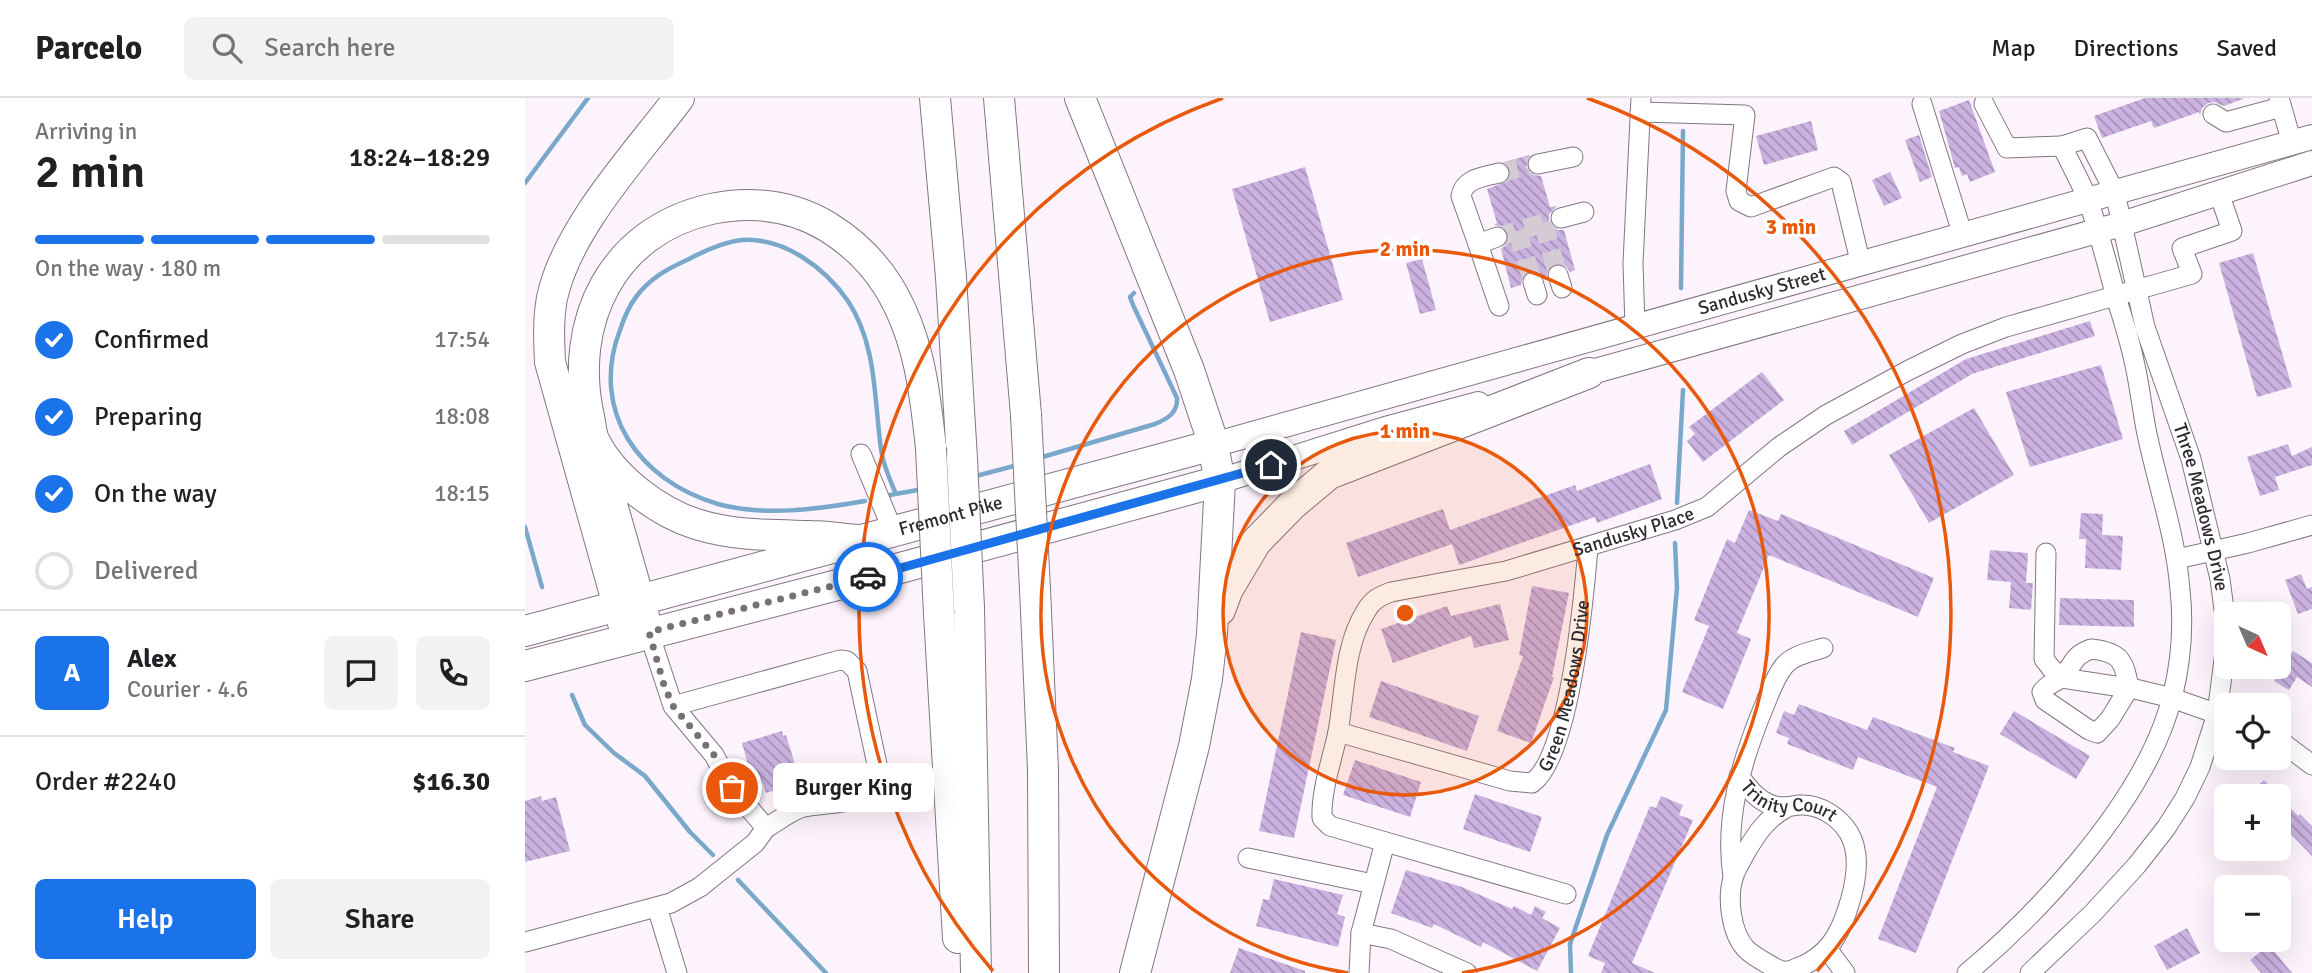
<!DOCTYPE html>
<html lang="en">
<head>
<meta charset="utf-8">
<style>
	:root { --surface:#fff; --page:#f2f2f2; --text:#202124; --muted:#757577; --line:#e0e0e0; --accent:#1a73e8 }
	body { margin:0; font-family:Signika,sans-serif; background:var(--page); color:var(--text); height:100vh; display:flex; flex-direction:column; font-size:26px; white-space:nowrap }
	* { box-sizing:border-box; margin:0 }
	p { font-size:23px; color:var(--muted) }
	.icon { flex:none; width:38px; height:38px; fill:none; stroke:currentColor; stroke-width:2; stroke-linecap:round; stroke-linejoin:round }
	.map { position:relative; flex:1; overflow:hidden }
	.sheet { display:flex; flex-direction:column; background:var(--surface); width:525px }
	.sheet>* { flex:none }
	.needle { width:46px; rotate:136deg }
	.tools { position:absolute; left:1689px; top:504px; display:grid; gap:14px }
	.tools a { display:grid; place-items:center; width:77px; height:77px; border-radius:10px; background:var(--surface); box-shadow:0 7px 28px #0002; font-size:35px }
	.pin { position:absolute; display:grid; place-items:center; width:60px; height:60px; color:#fff; margin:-30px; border:4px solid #fff; border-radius:50%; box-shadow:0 2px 7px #0007 }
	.courier { position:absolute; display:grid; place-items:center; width:70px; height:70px; margin:-35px; border:5px solid #1a73e8; border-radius:50%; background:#fff; color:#222; box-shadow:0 2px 9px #0007 }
	.bubble { position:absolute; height:49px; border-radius:10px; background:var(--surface); box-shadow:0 7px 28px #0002; font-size:23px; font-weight:600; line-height:49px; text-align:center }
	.overview em { font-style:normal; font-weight:600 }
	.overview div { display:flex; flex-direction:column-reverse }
	.overview { display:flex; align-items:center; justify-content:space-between; height:119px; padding:0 35px }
	h1 { font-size:46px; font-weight:600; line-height:52px }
	.bar { display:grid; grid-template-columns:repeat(4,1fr); gap:10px 7px; align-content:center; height:84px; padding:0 35px }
	.bar i { height:9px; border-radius:5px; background:var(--line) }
	.bar .on { background:var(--accent) }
	.bar p { grid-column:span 4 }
	.line { display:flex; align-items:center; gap:18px; padding:0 35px; border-top:2px solid var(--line) }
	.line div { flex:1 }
	.round { display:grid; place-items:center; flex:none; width:74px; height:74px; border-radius:10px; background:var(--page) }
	ol { padding:0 35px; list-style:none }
	li { display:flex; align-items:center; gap:21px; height:77px }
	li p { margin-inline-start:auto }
	li .icon { padding:7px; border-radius:50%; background:var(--accent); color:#fff; stroke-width:4 }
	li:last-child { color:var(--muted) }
	li i { width:38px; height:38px; border:4px solid var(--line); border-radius:50% }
	.button { display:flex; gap:14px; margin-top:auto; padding:14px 35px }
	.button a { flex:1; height:80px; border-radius:10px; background:var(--accent); color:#fff; font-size:28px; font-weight:600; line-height:80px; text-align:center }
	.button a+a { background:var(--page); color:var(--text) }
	header { display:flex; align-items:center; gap:42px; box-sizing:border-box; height:98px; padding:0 35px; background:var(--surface); border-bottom:2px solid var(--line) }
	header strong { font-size:33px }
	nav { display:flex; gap:38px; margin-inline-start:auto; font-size:24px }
	.search { width:490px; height:63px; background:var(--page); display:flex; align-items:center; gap:18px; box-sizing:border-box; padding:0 24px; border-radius:10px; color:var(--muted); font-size:26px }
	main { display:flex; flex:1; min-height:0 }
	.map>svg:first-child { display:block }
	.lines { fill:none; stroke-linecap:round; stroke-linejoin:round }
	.stream { stroke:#79a8ca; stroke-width:4.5 }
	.building { fill:url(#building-back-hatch) }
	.minor-tunnel { stroke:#d4cbd4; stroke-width:19; stroke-dasharray:19 10; stroke-linecap:butt }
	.minor-casing { stroke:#817782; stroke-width:21 }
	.major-casing { stroke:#817782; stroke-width:26 }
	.highway-casing { stroke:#817782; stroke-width:32 }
	.minor { stroke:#fff; stroke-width:19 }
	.major { stroke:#fff; stroke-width:24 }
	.highway { stroke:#fff; stroke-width:30 }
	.highway-bridge-casing { stroke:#817782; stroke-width:32; stroke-linecap:butt }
	.highway-bridge { stroke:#fff; stroke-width:30 }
	.done { stroke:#777077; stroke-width:7; stroke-dasharray:0 12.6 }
	.route { stroke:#1a73e8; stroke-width:9 }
	.ring { fill:none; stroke:#e8590c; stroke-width:3.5 }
	.labels { text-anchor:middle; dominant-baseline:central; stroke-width:7; stroke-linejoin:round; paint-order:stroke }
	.street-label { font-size:19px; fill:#2f2a2f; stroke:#fff }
	.centre { fill:#e8590c; stroke:#fff; stroke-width:3.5 }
	.ring-label { font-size:21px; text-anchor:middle; font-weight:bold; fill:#e8590c; stroke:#fff; stroke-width:7; stroke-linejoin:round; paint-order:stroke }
</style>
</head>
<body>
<header>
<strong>Parcelo</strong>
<div class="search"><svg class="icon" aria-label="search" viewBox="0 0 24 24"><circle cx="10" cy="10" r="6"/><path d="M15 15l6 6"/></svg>Search here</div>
<nav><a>Map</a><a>Directions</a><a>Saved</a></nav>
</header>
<main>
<section class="sheet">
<div class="overview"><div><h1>2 min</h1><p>Arriving in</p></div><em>18:24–18:29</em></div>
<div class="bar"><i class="on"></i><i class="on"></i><i class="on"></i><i></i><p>On the way · 180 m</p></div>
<ol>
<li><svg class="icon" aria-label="check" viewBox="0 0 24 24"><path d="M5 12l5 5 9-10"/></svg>Confirmed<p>17:54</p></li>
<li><svg class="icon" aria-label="check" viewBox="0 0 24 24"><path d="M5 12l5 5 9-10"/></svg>Preparing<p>18:08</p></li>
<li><svg class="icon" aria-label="check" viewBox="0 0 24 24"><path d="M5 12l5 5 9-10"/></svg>On the way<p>18:15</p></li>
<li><i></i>Delivered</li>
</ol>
<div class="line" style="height:126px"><b class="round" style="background:var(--accent);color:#fff">A</b><div><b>Alex</b><p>Courier · 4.6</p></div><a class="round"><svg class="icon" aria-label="chat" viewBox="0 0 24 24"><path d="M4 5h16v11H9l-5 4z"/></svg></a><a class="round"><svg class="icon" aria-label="phone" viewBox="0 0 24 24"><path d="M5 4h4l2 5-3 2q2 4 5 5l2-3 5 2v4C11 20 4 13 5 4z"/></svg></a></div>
<div class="line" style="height:91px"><div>Order #2240</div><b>$16.30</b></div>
<div class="button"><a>Help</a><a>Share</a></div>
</section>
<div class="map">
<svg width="1787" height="875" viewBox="0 0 1787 875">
	<defs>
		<pattern id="building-back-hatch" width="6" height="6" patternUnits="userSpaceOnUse" patternTransform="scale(1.75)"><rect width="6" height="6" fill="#cbb2e1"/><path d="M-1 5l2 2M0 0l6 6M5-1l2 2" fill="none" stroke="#a591b7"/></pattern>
	</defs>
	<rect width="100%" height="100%" fill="#fdf3fd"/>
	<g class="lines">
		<!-- stream -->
		<path class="stream" d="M 0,85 L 63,0
			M 1156,190 L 1158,33
			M 514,360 L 630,326 C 642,321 653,315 652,300 L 608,207 L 605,199 L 609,195
			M 447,379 L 493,367
			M 365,397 L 398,391
			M 340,403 C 293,411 239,419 193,406 C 114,383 64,313 95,232 C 99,220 104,208 111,199 C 124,181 142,171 162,162 C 179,153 198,144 217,142 C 259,139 300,170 323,203 C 352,247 349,301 356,351 C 358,367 365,382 371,396
			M 1152,405 L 1158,292
			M 0,429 L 17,489
			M 47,597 L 60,627 L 89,655 L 120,678 L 165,734 L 188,757
			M 213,782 L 301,875
			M 1046,875 L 1045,846 L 1082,737 L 1141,612 L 1152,490 L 1150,445"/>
	</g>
	<!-- building -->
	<path class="building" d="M 1620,0 L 1718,0 L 1718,1 L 1699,8 L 1689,4 L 1683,5 L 1677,10 L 1675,17 L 1674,14 L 1629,30 L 1626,23 L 1577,40 L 1569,18 Z
		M 1444,2 L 1470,74 L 1445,84 L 1442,76 L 1437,78 L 1434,69 L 1430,70 L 1414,13 Z
		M 1286,23 L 1293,52 L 1239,67 L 1231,38 Z
		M 1394,37 L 1407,79 L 1395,84 L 1380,42 Z
		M 1005,57 L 1001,69 L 1008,77 L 1016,78 L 1025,109 L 1032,108 L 1024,116 L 1024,124 L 1032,132 L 1039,132 L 1050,172 L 1045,174 L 1041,168 L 1030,165 L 1024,169 L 1021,180 L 1011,172 L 1005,172 L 999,176 L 996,187 L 986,190 L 976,151 L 982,146 L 984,135 L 979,129 L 969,127 L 972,125 L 962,91 L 983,83 L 986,73 L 979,64 Z
		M 780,69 L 818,202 L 745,224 L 707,91 Z
		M 1365,74 L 1377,100 L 1359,108 L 1347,82 Z
		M 1728,155 L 1767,289 L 1732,299 L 1694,165 Z
		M 897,161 L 911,212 L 895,216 L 881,165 Z
		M 1565,223 L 1570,238 L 1447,276 L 1327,347 L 1319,333 L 1441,261 Z
		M 1576,267 L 1598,341 L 1505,369 L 1481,294 Z
		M 1237,274 L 1259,302 L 1178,364 L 1162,343 L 1170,336 L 1164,329 Z
		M 1449,310 L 1489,377 L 1404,425 L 1364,357 Z
		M 1763,346 L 1767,358 L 1787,349 L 1787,367 L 1750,379 L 1754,392 L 1735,398 L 1722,359 Z
		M 1125,366 L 1137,401 L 1072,425 L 1070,419 L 934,467 L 927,446 L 833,479 L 821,445 L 918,411 L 925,432 L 1050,387 L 1052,393 Z
		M 1224,412 L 1253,423 L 1256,416 L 1409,480 L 1393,519 L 1244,457 L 1212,535 L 1226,541 L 1198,611 L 1157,594 L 1184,528 L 1169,522 L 1202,441 L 1210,445 Z
		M 1556,415 L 1578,416 L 1577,437 L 1598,438 L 1596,472 L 1560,470 L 1561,441 L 1554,441 Z
		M 1465,452 L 1503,455 L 1501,485 L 1508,485 L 1506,512 L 1484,510 L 1486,484 L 1462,482 Z
		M 1776,476 L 1782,491 L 1787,489 L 1787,511 L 1773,516 L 1760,482 Z
		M 1007,488 L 1044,495 L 1027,579 L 1029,579 L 1006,645 L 972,633 L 998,558 L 994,557 Z
		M 1535,500 L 1609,502 L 1609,529 L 1534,527 Z
		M 975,506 L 984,542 L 949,550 L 946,538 L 868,565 L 856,531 L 922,508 L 926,518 Z
		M 776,534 L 811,542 L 769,740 L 734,733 Z
		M 1768,553 L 1787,565 L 1787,589 L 1772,579 L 1764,592 L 1749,583 Z
		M 856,583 L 954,618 L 942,653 L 844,619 Z
		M 1274,606 L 1342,632 L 1348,619 L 1430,650 L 1428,654 L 1464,668 L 1391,855 L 1353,841 L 1412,689 L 1333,659 L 1328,672 L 1262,646 L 1264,640 L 1251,635 L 1259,613 L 1269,617 Z
		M 1489,613 L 1565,658 L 1551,681 L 1475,636 Z
		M 257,633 L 258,638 L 261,637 L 273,676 L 270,677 L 272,686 L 241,695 L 238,685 L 229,688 L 217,645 Z
		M 830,662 L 896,684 L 885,719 L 818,697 Z
		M 1739,682 L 1773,718 L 1775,716 L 1787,728 L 1787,758 L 1754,724 L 1754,698 L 1723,698 Z
		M 950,696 L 1017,719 L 1005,754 L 938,731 Z
		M 16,698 L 17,703 L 31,699 L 45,753 L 0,764 L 0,703 Z
		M 1136,698 L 1158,707 L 1154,717 L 1168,722 L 1107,865 L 1130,875 L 1076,875 L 1080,865 L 1063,858 L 1125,708 L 1131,710 Z
		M 881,772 L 937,789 L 987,811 L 989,808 L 1006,817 L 1010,808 L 1021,814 L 1017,820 L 1035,830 L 1012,873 L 958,844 L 956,849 L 909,826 L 907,830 L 866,815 Z
		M 749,781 L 818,797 L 812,816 L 820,819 L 813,849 L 731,828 L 738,801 L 744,802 Z
		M 1662,830 L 1675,855 L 1642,872 L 1629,848 Z
		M 1744,847 L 1767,875 L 1736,875 L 1725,862 Z
		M 714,850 L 780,873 L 780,875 L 705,875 Z"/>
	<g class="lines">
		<!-- minor-tunnel -->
		<path class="minor-tunnel" d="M 974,75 L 1013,66
			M 1018,125 L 1033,177
			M 992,133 L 1008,184
			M 972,139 L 1036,120"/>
		<defs>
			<g id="minor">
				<path d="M 1754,0 L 1767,45"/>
				<path d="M 1397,6 L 1438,138"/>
				<path d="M 1459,6 L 1482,50 L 1537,48"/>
				<path d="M 1115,14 L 1220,17 L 1211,93 L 1214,103 L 1226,109 L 1309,79 L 1316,84 L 1336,167"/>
				<path d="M 1688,16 L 1701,24 L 1756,9"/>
				<path d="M 1013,66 L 1048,59"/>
				<path d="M 1036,120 L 1059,114"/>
				<path d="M 972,139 L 953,146 L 974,208"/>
				<path d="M 953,146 L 936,98 C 939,80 959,79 974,75"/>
				<path d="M 1033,177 L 1037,190"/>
				<path d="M 1008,184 L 1012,197"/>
				<path d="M 1110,230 L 1108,165 L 1116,0"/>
				<path d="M 336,356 L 368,433"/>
				<path d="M 1521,455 L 1519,561 L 1526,570 L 1537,580"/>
				<path d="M 1652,461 L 1723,445 L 1787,427"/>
				<path d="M 124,535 L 148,608 L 189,657 L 207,690 L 241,730 C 252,724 266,712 279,709 C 307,703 351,710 353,671 L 332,573 L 322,563 L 315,562 L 148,608"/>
				<path d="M 1566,551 C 1596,554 1599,563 1604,590 L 1585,621 L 1572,635 L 1564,632 L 1520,602 L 1517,594 C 1524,584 1532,585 1539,577 C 1549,565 1549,557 1566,551 Z"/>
				<path d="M 1537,580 L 1610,591 L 1647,600 L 1701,619"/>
				<path id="s1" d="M 813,634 L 985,683 L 1007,685 C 1045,659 1059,498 1063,450"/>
				<path d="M 1754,642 L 1787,667"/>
				<path id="s2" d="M 1214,678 C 1223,689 1230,700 1244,706 C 1255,711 1264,708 1275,707 C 1295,706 1314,719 1324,735 C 1337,757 1330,790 1322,813 C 1314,838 1302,857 1277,868 C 1273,869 1267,873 1262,873 C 1256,874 1248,869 1243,866 C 1236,862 1227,857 1221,851 C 1206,835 1202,801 1208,780 C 1211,770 1217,761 1222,752 C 1232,735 1243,719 1261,710"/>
				<path d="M 723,760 L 848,786"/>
				<path d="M 1208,779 C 1199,720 1217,661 1240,606 C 1245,594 1250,579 1259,568 C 1268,557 1285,554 1298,550"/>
				<path id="s3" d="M 1041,796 L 805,728 L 797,720 C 796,692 807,662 813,634 C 820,595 819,547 841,513 C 847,502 855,498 866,494 L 981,473 L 1150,422 L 1182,409 L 1254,349 L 1301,317 L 1384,272 L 1437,246 L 1481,229 L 1667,176 L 1657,150 L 1707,133 L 1694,95"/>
				<path d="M 132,809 L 152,875"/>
				<path d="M 836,835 L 866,841 L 942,875"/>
				<path d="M 0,844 L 146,805 L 175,789 L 230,745 L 241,730"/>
				<path d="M 1303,852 L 1320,875"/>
				<path d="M 834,875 L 836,835 L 860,744"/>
				<path id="s4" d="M 1442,875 C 1515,814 1604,717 1638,628 C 1654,586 1660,537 1655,492 C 1651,439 1633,388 1622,336 C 1617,312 1615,288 1609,263 C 1605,243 1598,222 1592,202 C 1583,170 1575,137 1564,105 C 1557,86 1546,67 1537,48 L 1562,40 L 1590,95 L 1620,229 L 1666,361 L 1695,481 L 1700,519 L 1700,554 L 1692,616 L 1675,669 L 1660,700 L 1641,730 L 1612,767 L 1568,815 L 1505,875"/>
			</g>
			<g id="major">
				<path d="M 1045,280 L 1597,126 L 1787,65"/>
				<path id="s5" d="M 688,347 L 1787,39"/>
				<path d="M 695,383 L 864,330 L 953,306"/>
			</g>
			<g id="highway">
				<path d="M 410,0 L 426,179 L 437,361"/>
				<path d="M 474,0 L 501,317"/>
				<path d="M 555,0 L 664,272 L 686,338 L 695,383 L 687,536 L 682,581 L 669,648 L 610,875"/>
				<path d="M 74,361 L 120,522"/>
				<path d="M 334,442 C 318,441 302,438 286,438 C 247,437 209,438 171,426 C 133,414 88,380 70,344 C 66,337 66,327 64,319 C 43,224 87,133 186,111 C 226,103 267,107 303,129 C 327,144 348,164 363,188 C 394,238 400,294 406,350"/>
				<path d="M 510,491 L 518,672 L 519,875"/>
				<path d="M 444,510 L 451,875"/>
				<path d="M 695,512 L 703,491 L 731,444 L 767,407 L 804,376 L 1064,275"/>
				<path d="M 414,516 L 433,840"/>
				<path d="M 98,525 L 25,264 C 24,243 23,221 27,200 C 42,130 111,57 154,0"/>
				<path id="s6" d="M 0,533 L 688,347"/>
				<path d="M 0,568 L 320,485 L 695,383"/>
			</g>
		</defs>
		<!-- minor casing -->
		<use href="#minor" class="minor-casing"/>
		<!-- major casing -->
		<use href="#major" class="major-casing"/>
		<!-- highway casing -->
		<use href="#highway" class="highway-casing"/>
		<!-- minor -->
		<use href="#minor" class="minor"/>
		<!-- major -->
		<use href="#major" class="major"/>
		<!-- highway -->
		<use href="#highway" class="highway"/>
		<defs>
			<path id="highway-bridge" d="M 501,317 L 510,491
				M 406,350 L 414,516
				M 437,361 L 444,510"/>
		</defs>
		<!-- highway-bridge casing -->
		<use href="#highway-bridge" class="highway-bridge-casing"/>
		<!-- highway-bridge -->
		<use href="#highway-bridge" class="highway-bridge"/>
	</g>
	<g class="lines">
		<!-- done -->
		<path class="done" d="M 207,690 L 189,657 L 148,608 L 139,587 L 124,534 L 343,479"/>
		<!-- route -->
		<path class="route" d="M 343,479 L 746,367"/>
	</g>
	<!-- distance rings -->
	<circle cx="880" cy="515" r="182" fill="#e8590c" fill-opacity=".12"/>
	<g class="ring">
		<circle cx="880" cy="515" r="182"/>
		<path d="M823 875A364 364 0 1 1 937 875"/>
		<path d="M468 873A546 546 0 0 1 698 0M1062 0A546 546 0 0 1 1292 873"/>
	</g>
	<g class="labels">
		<!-- street labels -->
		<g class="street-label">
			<text stroke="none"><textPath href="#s5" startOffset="570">Sandusky Street</textPath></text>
			<text stroke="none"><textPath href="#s4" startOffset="1332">Three Meadows Drive</textPath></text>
			<text stroke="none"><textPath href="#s6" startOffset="441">Fremont Pike</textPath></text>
			<text stroke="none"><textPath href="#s3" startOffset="752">Sandusky Place</textPath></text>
			<text stroke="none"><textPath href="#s1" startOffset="306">Green Meadows Drive</textPath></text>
			<text stroke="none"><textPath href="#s2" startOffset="60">Trinity Court</textPath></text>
		</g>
	</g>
	<circle cx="880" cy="515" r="10" class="centre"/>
	<g class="ring-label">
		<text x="1266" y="136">3 min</text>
		<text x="880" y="158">2 min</text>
		<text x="880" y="340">1 min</text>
	</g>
</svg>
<div class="tools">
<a><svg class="needle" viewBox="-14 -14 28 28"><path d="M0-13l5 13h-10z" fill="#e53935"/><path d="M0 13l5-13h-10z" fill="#757577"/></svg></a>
<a><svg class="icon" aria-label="locate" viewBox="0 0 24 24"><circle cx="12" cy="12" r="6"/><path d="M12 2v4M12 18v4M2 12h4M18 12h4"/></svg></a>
<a>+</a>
<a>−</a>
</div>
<div class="pin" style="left:207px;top:690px;background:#ea580c"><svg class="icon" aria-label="bag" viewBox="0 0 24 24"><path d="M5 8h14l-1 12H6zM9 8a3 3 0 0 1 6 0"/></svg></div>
<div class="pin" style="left:746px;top:367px;background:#1f2937"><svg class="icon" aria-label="home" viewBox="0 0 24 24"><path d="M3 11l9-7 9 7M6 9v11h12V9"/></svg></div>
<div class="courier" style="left:343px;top:479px"><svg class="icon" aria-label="car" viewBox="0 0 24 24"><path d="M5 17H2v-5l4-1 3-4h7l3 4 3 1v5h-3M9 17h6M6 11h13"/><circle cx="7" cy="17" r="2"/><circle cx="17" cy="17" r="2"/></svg></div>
<div class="bubble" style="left:248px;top:665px;width:161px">Burger King</div>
</div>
</main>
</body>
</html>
